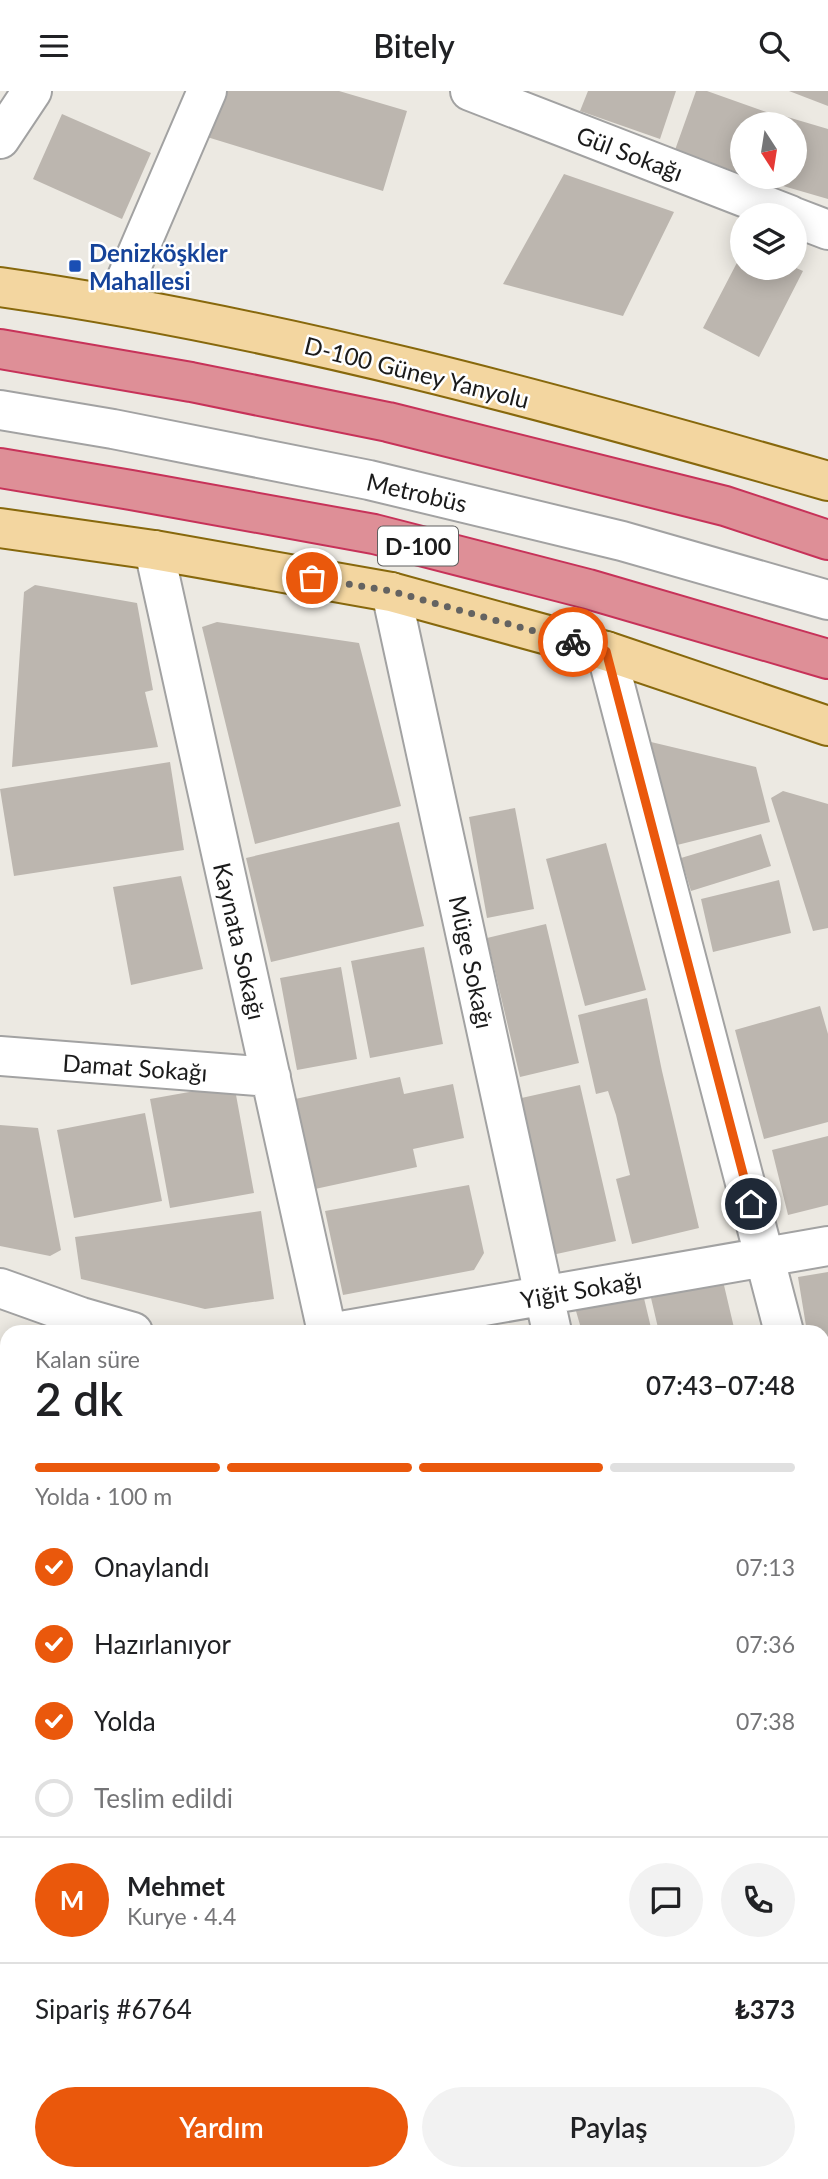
<!DOCTYPE html>
<html lang="tr">
<head>
<meta charset="utf-8">
<style>
	:root { --surface:#fff; --page:#f2f2f2; --text:#202124; --muted:#757577; --line:#e0e0e0; --accent:#ea580c }
	body { margin:0; font-family:Lato,sans-serif; background:var(--page); color:var(--text); height:100vh; display:flex; flex-direction:column; font-size:26px; white-space:nowrap }
	* { box-sizing:border-box; margin:0 }
	p { font-size:23px; color:var(--muted) }
	.icon { flex:none; width:38px; height:38px; fill:none; stroke:currentColor; stroke-width:2; stroke-linecap:round; stroke-linejoin:round }
	.map { position:relative; flex:1; overflow:hidden }
	.side { position:absolute; left:0px; top:1234px; width:830px; height:856px; display:flex; flex-direction:column; background:var(--surface); border-radius:21px 21px 0 0; box-shadow:0 4px 18px #0003 }
	.side>* { flex:none }
	.needle { width:46px; rotate:168deg }
	.fabs { position:absolute; left:730px; top:21px; display:grid; gap:14px }
	.fabs a { display:grid; place-items:center; width:77px; height:77px; border-radius:50%; background:var(--surface); box-shadow:0 4px 18px #0003; font-size:35px }
	.pin { position:absolute; display:grid; place-items:center; width:60px; height:60px; color:#fff; margin:-30px; border:4px solid #fff; border-radius:50%; box-shadow:0 2px 7px #0007 }
	.courier { position:absolute; display:grid; place-items:center; width:70px; height:70px; margin:-35px; border:5px solid #ea580c; border-radius:50%; background:#fff; color:#222; box-shadow:0 2px 9px #0007 }
	.headline em { font-style:normal; font-weight:600 }
	.headline div { display:flex; flex-direction:column-reverse }
	.headline { display:flex; align-items:center; justify-content:space-between; height:119px; padding:0 35px }
	h1 { font-size:46px; font-weight:600; line-height:52px }
	.bar { display:grid; grid-template-columns:repeat(4,1fr); gap:10px 7px; align-content:center; height:84px; padding:0 35px }
	.bar i { height:9px; border-radius:5px; background:var(--line) }
	.bar .on { background:var(--accent) }
	.bar p { grid-column:span 4 }
	.line { display:flex; align-items:center; gap:18px; padding:0 35px; border-top:2px solid var(--line) }
	.line div { flex:1 }
	.round { display:grid; place-items:center; flex:none; width:74px; height:74px; border-radius:37px; background:var(--page) }
	ol { padding:0 35px; list-style:none }
	li { display:flex; align-items:center; gap:21px; height:77px }
	li p { margin-inline-start:auto }
	li .icon { padding:7px; border-radius:50%; background:var(--accent); color:#fff; stroke-width:4 }
	li:last-child { color:var(--muted) }
	li i { width:38px; height:38px; border:4px solid var(--line); border-radius:50% }
	.primary-button { display:flex; gap:14px; margin-top:auto; padding:14px 35px }
	.primary-button a { flex:1; height:80px; border-radius:42px; background:var(--accent); color:#fff; font-size:28px; font-weight:600; line-height:80px; text-align:center }
	.primary-button a+a { background:var(--page); color:var(--text) }
	header { display:flex; justify-content:space-between; align-items:center; height:91px; padding:0 35px; background:var(--surface); font-size:32px; font-weight:600 }
	.map>svg:first-child { display:block }
	.building { fill:#bcb6af }
	.lines { fill:none; stroke-linecap:round; stroke-linejoin:round }
	.minor-casing { stroke:#a2a2a2; stroke-width:42 }
	.major-casing { stroke:#87680c; stroke-width:42 }
	.highway-casing { stroke:#c73259; stroke-width:42 }
	.minor { stroke:#fff; stroke-width:38 }
	.major { stroke:#f3d6a0; stroke-width:38 }
	.highway { stroke:#de8f97; stroke-width:38 }
	.done { stroke:#646361; stroke-width:7; stroke-dasharray:0 12.6 }
	.route { stroke:#ea580c; stroke-width:9 }
	.transit-dot { fill:#1a4fb4; stroke:#fff; stroke-width:2.5 }
	.labels { text-anchor:middle; dominant-baseline:central; stroke-width:5; stroke-linejoin:round; paint-order:stroke }
	.shield { fill:#fff; stroke:#5f5f5f; stroke-width:2 }
	.shield-label { font-size:23px; font-weight:bold; fill:#1b1b1b }
	.street-label { font-size:24px; fill:#1b1b1b; stroke:#fff }
	.transit-label { font-size:24px; font-weight:bold; fill:#164399; stroke:#fff; text-anchor:start }
</style>
</head>
<body>
<header><svg class="icon" aria-label="menu" viewBox="0 0 24 24"><path d="M4 6h16M4 12h16M4 18h16"/></svg>Bitely<svg class="icon" aria-label="search" viewBox="0 0 24 24"><circle cx="10" cy="10" r="6"/><path d="M15 15l6 6"/></svg></header>
<div class="map">
<svg width="828" height="2088" viewBox="0 0 828 2088">
	<rect width="100%" height="100%" fill="#ece9e2"/>
	<!-- building -->
	<path class="building" d="M 222,0 L 339,0 L 407,20 L 383,100 L 207,46 Z
		M 588,0 L 676,0 L 660,48 L 580,20 Z
		M 696,0 L 707,0 L 772,23 L 769,33 L 742,33 L 742,83 L 675,59 Z
		M 789,0 L 828,0 L 828,15 Z
		M 62,23 L 151,62 L 122,128 L 33,88 Z
		M 784,25 L 828,38 L 828,108 L 766,90 L 767,86 L 794,86 L 794,33 L 782,33 Z
		M 564,83 L 674,121 L 623,225 L 503,193 Z
		M 742,162 L 742,177 L 794,176 L 803,180 L 759,266 L 703,237 Z
		M 35,494 L 137,512 L 153,599 L 145,601 L 158,656 L 12,676 L 24,501 Z
		M 217,531 L 359,552 L 401,715 L 255,753 L 202,536 Z
		M 651,651 L 756,676 L 770,731 L 677,754 Z
		M 170,671 L 184,759 L 14,785 L 0,698 Z
		M 783,700 L 828,713 L 828,837 L 813,840 L 771,707 Z
		M 515,717 L 534,818 L 487,827 L 469,726 Z
		M 399,731 L 424,835 L 271,871 L 246,767 Z
		M 761,743 L 771,775 L 691,800 L 681,767 Z
		M 606,752 L 646,899 L 585,915 L 546,768 Z
		M 181,785 L 203,878 L 131,894 L 113,796 Z
		M 779,789 L 791,842 L 713,861 L 701,808 Z
		M 546,833 L 579,972 L 520,986 L 487,847 Z
		M 424,856 L 443,953 L 370,967 L 351,870 Z
		M 341,876 L 357,968 L 297,979 L 280,887 Z
		M 647,907 L 662,980 L 699,1137 L 632,1153 L 616,1088 L 630,1084 L 616,1024 L 608,1000 L 596,1003 L 578,924 Z
		M 820,915 L 828,943 L 828,1031 L 764,1048 L 735,939 Z
		M 400,986 L 404,1003 L 453,993 L 464,1047 L 413,1058 L 417,1076 L 315,1098 L 295,1008 Z
		M 234,993 L 254,1102 L 170,1117 L 150,1008 Z
		M 580,994 L 616,1150 L 552,1164 L 517,1008 Z
		M 145,1022 L 162,1110 L 74,1127 L 57,1039 Z
		M 0,1034 L 38,1037 L 61,1159 L 50,1165 L 0,1155 Z
		M 828,1045 L 828,1114 L 788,1124 L 772,1059 Z
		M 469,1094 L 484,1162 L 474,1179 L 343,1204 L 325,1120 Z
		M 261,1120 L 274,1208 L 205,1218 L 81,1188 L 75,1146 Z
		M 828,1181 L 828,1248 L 822,1249 L 822,1241 L 807,1241 L 798,1186 Z
		M 723,1190 L 735,1241 L 659,1241 L 651,1207 Z
		M 643,1203 L 652,1241 L 582,1241 L 576,1220 Z
		M 514,1234 L 516,1241 L 488,1241 L 488,1240 Z
		M 828,1265 L 828,1321 L 824,1322 L 822,1266 Z
		M 0,1274 L 7,1275 L 7,1325 L 0,1324 Z
		M 0,1340 L 7,1340 L 7,1439 L 0,1439 Z
		M 0,1457 L 7,1457 L 7,1554 L 0,1554 Z
		M 0,1582 L 7,1582 L 7,1683 L 0,1683 Z
		M 828,1601 L 828,1737 L 822,1739 L 822,1602 Z
		M 0,1694 L 7,1695 L 7,1737 L 0,1736 Z
		M 0,1747 L 7,1747 L 7,1793 L 0,1793 Z
		M 828,1757 L 828,1809 L 822,1810 L 822,1758 Z
		M 0,1810 L 5,1811 L 1,1829 L 0,1829 Z
		M 828,1812 L 828,1864 L 822,1866 L 822,1813 Z
		M 0,1948 L 7,1950 L 7,1990 L 1,2018 Z
		M 433,2082 L 555,2082 L 558,2088 L 476,2088 L 433,2084 Z
		M 614,2082 L 692,2082 L 693,2088 L 617,2088 Z"/>
	<g class="lines">
		<defs>
			<path id="minor" d="M 470,0 L 790,124
				M 0,48 L 32,0
				M 794,126 L 828,139
				M 115,214 L 207,0
				M 0,319 L 113,338 L 369,389 L 622,450 L 828,509
				M 154,459 L 327,1241
				M 391,501 L 552,1241
				M 606,560 L 784,1241
				M 0,965 L 271,986
				M 0,1197 L 81,1226 L 133,1241
				M 335,1241 L 828,1155
				M 822,1387 L 828,1409
				M 0,1894 L 7,1895
				M 0,2073 L 7,2075
				M 34,2082 L 54,2088
				M 592,2082 L 595,2088
				M 721,2082 L 722,2088
				M 763,2082 L 766,2088
				M 115,2088 L 117,2082
				M 283,2088 L 284,2082"/>
			<path id="major" d="M 0,196 C 281,236 556,312 828,390
				M 0,437 L 154,459 L 391,501 L 606,560 L 828,635"/>
			<path id="highway" d="M 0,258 L 191,291 L 388,331 L 725,415 L 828,449
				M 0,377 L 131,399 L 374,443 L 588,498 L 828,568"/>
		</defs>
		<!-- minor casing -->
		<use href="#minor" class="minor-casing"/>
		<!-- major casing -->
		<use href="#major" class="major-casing"/>
		<!-- highway casing -->
		<use href="#highway" class="highway-casing"/>
		<!-- minor -->
		<use href="#minor" class="minor"/>
		<!-- major -->
		<use href="#major" class="major"/>
		<!-- highway -->
		<use href="#highway" class="highway"/>
	</g>
	<g class="lines">
		<!-- done -->
		<path class="done" d="M 312,487 L 391,500 L 573,551"/>
		<!-- route -->
		<path class="route" d="M 573,551 L 606,560 L 751,1113"/>
	</g>
	<!-- markers -->
	<rect class="transit-dot" x="68" y="168" width="14" height="14" rx="3.5"/>
	<g class="labels">
		<!-- shield labels -->
		<rect class="shield" x="378" y="435.5" width="80" height="39" rx="5"/>
		<g class="shield-label">
			<text x="418" y="455">D-100</text>
		</g>
		<!-- street labels -->
		<g class="street-label">
			<text transform="translate(630 62) rotate(21)">Gül Sokağı</text>
			<text transform="translate(417 281) rotate(14)">D-100 Güney Yanyolu</text>
			<text transform="translate(417 401) rotate(13)">Metrobüs</text>
			<text transform="translate(240 850) rotate(77)">Kaynata Sokağı</text>
			<text transform="translate(472 871) rotate(78)">Müge Sokağı</text>
			<text transform="translate(135 976) rotate(4)">Damat Sokağı</text>
			<text transform="translate(581 1198) rotate(-10)">Yiğit Sokağı</text>
		</g>
		<!-- transit labels -->
		<g class="transit-label">
			<text x="89" y="161">Denizköşkler<tspan x="89" dy="28">Mahallesi</tspan></text>
		</g>
	</g>
</svg>
<div class="fabs">
<a><svg class="needle" viewBox="-14 -14 28 28"><path d="M0-13l5 13h-10z" fill="#e53935"/><path d="M0 13l5-13h-10z" fill="#757577"/></svg></a>
<a><svg class="icon" aria-label="layers" viewBox="0 0 24 24"><path d="M12 4l9 5-9 5-9-5zM3 14l9 5 9-5"/></svg></a>
</div>
<div class="pin" style="left:312px;top:487px;background:#ea580c"><svg class="icon" aria-label="bag" viewBox="0 0 24 24"><path d="M5 8h14l-1 12H6zM9 8a3 3 0 0 1 6 0"/></svg></div>
<div class="pin" style="left:751px;top:1113px;background:#1f2937"><svg class="icon" aria-label="home" viewBox="0 0 24 24"><path d="M3 11l9-7 9 7M6 9v11h12V9"/></svg></div>
<div class="courier" style="left:573px;top:551px"><svg class="icon" aria-label="bike" viewBox="0 0 24 24"><circle cx="6" cy="16" r="4"/><circle cx="18" cy="16" r="4"/><path d="M6 16l4-8h5l3 8M10 8l3 8H6M13 5h3"/></svg></div>
<section class="side">
<div class="headline"><div><h1>2 dk</h1><p>Kalan süre</p></div><em>07:43–07:48</em></div>
<div class="bar"><i class="on"></i><i class="on"></i><i class="on"></i><i></i><p>Yolda · 100 m</p></div>
<ol>
<li><svg class="icon" aria-label="check" viewBox="0 0 24 24"><path d="M5 12l5 5 9-10"/></svg>Onaylandı<p>07:13</p></li>
<li><svg class="icon" aria-label="check" viewBox="0 0 24 24"><path d="M5 12l5 5 9-10"/></svg>Hazırlanıyor<p>07:36</p></li>
<li><svg class="icon" aria-label="check" viewBox="0 0 24 24"><path d="M5 12l5 5 9-10"/></svg>Yolda<p>07:38</p></li>
<li><i></i>Teslim edildi</li>
</ol>
<div class="line" style="height:126px"><b class="round" style="background:var(--accent);color:#fff">M</b><div><b>Mehmet</b><p>Kurye · 4.4</p></div><a class="round"><svg class="icon" aria-label="chat" viewBox="0 0 24 24"><path d="M4 5h16v11H9l-5 4z"/></svg></a><a class="round"><svg class="icon" aria-label="phone" viewBox="0 0 24 24"><path d="M5 4h4l2 5-3 2q2 4 5 5l2-3 5 2v4C11 20 4 13 5 4z"/></svg></a></div>
<div class="line" style="height:91px"><div>Sipariş #6764</div><b>₺373</b></div>
<div class="primary-button"><a>Yardım</a><a>Paylaş</a></div>
</section>
</div>
</body>
</html>
